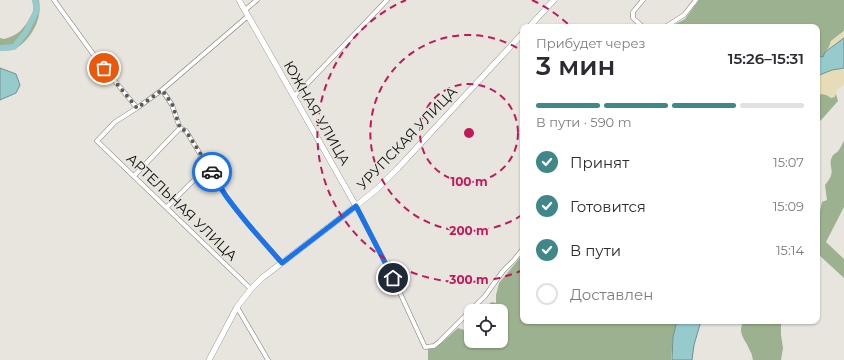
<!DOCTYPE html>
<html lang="ru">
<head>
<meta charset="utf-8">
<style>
	:root { --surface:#fff; --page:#f2f2f3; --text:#2b2b33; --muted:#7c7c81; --line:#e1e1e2; --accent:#3f8788 }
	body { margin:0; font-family:Montserrat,sans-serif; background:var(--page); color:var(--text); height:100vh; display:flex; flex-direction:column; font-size:15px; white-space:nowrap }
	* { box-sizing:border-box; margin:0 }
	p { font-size:13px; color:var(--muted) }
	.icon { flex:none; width:22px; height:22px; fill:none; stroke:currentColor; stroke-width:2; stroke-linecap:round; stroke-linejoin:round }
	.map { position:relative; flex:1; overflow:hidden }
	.details { position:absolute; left:520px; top:24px; width:300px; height:300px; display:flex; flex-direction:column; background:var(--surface); border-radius:8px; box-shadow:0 1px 3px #0004 }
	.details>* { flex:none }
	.tools { position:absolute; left:464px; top:304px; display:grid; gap:8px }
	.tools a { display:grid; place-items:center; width:44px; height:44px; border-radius:8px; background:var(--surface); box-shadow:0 1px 3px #0004; font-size:20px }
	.pin { position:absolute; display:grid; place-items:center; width:34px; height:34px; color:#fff; margin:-17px; border:2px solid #fff; border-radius:50%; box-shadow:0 1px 4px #0007 }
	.courier { position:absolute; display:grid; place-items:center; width:40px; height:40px; margin:-20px; border:3px solid #1a73e8; border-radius:50%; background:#fff; color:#222; box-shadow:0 1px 5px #0007 }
	.overview em { font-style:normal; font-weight:600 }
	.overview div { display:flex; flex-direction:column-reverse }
	.overview { display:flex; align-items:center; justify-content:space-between; height:68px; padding:0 16px }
	h1 { font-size:26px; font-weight:600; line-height:30px }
	.bar { display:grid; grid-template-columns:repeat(4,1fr); gap:6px 4px; align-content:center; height:48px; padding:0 16px }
	.bar i { height:5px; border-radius:3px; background:var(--line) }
	.bar .current { background:var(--accent) }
	.bar p { grid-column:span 4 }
	ol { padding:0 16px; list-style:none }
	li { display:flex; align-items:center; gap:12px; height:44px }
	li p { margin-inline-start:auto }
	li .icon { padding:4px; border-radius:50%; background:var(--accent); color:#fff; stroke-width:4 }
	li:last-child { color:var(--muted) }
	li i { width:22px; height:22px; border:2px solid var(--line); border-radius:50% }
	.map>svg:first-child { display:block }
	.forest { fill:#9bb18f }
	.sand { fill:#e6dcb7 }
	.water { fill:#96cacd; stroke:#6e9293 }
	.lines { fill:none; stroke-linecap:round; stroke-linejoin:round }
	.river { stroke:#96cacd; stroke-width:6 }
	.street-casing { stroke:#78766f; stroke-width:5 }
	.secondary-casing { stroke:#78766f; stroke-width:6 }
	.street { stroke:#fff; stroke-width:4 }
	.secondary { stroke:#fff; stroke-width:5.5 }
	.done { stroke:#5b5a56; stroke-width:4; stroke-dasharray:0 7.2 }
	.route { stroke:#1a73e8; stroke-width:5 }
	.ring { fill:none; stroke:#c2185b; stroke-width:2; stroke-dasharray:7 5 }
	.labels { text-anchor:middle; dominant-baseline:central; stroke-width:3; stroke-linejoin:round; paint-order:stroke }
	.street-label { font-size:14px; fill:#0f0f0c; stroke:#e7e5de }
	.centre { fill:#c2185b; stroke:#e7e5de; stroke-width:2 }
	.ring-label { font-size:12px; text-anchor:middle; font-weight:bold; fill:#c2185b; stroke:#e7e5de; stroke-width:3; stroke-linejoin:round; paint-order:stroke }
</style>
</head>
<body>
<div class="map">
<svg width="844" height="360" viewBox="0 0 844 360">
	<rect width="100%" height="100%" fill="#e7e5de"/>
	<!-- forest -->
	<path class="forest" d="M 32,0 L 39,0 C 40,6 40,13 38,19 C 35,30 26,43 15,49 C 11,51 5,50 0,51 L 0,38 L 4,39 C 16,36 22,31 28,21 C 33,12 35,10 32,0 Z
		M 699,0 L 844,0 L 844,31 L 831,41 L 829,47 L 823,58 L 817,55 L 817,27 L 670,27 L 685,19 Z
		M 822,94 L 827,95 L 831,98 L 836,94 L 838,101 L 823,118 L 817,124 L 817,95 Z
		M 844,141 L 844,207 L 826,242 L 844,259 L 844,278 L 818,254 L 817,255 L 817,213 L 820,211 L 822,202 L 827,200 L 825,185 C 838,170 827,168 832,157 C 833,154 837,153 839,150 C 841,147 842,144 844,141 Z
		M 523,254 L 523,321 L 677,321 L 673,337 L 671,360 L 428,360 L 428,349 L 436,348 L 458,328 L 464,330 L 471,322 L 471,341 L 501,341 L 501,311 L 481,311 L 484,307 L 492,302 L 496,303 L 496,295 L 499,283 Z
		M 744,321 L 781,321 L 781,335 L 783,348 L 781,360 L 753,360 C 752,357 752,353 750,351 C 746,340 736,333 744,321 Z"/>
	<!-- sand -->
	<path class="sand" d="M 844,31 L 844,38 L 825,52 L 829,47 L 831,41 Z
		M 844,68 L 844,85 C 838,88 836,91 835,97 L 831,98 C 826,94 823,93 817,95 L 817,76 L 832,70 Z"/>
	<!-- water -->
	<path class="water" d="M 844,38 L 844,68 L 832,70 L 817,76 L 817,57 L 818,56 L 823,57 L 825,52 Z
		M 0,68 L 16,74 L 20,85 L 16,93 L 0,100 Z
		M 677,321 L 701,321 L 694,345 L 692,360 L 672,360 L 673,337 Z"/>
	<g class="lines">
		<!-- river -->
		<path class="river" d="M 0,48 L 14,47 L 26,32 L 37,10 L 35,0"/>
		<defs>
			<path id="street" d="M 54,0 L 96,58 L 137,108
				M 245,10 L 257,0
				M 248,16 L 162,90 L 137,108 L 115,122 L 97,141 L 251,289
				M 643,27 L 633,18 L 633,12 L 643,0
				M 665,27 L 684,15 L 696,0
				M 162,90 L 172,105 L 180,128 L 186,131 L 226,196 L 247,223 L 282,263
				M 294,96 L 306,85 L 387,0
				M 134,176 L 180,128
				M 356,206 L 393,278 L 425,347 L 434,346 L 439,342 L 485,296 L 503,271 L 514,260 L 523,249
				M 167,207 L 208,166
				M 237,307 L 268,360"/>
			<path id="secondary" d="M 239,0 L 356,206
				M 529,27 L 554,0
				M 209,360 L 237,307 L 251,289 L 262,278 L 356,206 L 377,189 L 398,168 L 523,33"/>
		</defs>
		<!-- street casing -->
		<use href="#street" class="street-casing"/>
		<!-- secondary casing -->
		<use href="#secondary" class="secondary-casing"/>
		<!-- street -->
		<use href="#street" class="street"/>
		<!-- secondary -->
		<use href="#secondary" class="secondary"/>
	</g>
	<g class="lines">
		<!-- done -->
		<path class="done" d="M 104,68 L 137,108 L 162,90 L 172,104 L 180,128 L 186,131 L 212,172"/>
		<!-- route -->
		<path class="route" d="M 212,172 C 217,180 221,189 226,196 C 243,220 263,241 282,263 L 356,206 L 393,278"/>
	</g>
	<!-- distance rings -->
	<g class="ring">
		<circle cx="469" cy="133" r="49"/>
		<path d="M522 215A98 98 0 1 1 522 51"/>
		<path d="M523 270A147 147 0 0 1 406 0M532 0A147 147 0 0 1 570 26"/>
	</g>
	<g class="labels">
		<!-- street labels -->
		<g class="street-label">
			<text transform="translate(317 113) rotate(60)">ЮЖНАЯ УЛИЦА</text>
			<text transform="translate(407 138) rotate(-46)">УРУПСКАЯ УЛИЦА</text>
			<text transform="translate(182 207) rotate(44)">АРТЕЛЬНАЯ УЛИЦА</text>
		</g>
	</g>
	<circle cx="469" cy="133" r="6" class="centre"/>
	<g class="ring-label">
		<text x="469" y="186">100 m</text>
		<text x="469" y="235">200 m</text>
		<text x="469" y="284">300 m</text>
	</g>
</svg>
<div class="tools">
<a><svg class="icon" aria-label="locate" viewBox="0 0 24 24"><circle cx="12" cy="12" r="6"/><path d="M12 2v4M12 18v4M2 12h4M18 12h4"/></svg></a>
</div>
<div class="pin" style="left:104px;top:68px;background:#ea580c"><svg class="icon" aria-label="bag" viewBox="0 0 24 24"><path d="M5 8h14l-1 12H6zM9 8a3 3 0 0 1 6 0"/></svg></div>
<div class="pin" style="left:393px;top:278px;background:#1f2937"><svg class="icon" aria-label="home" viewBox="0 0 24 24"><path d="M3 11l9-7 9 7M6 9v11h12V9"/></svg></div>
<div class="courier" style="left:212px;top:172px"><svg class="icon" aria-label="car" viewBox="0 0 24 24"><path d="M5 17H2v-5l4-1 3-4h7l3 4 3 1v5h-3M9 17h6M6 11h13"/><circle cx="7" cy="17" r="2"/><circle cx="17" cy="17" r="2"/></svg></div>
<section class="details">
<div class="overview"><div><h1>3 мин</h1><p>Прибудет через</p></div><em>15:26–15:31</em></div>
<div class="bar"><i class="current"></i><i class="current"></i><i class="current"></i><i></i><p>В пути · 590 m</p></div>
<ol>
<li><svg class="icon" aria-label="check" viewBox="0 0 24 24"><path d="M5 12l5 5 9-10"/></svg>Принят<p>15:07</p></li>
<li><svg class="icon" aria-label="check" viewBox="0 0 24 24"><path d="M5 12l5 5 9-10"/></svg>Готовится<p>15:09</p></li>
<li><svg class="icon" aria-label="check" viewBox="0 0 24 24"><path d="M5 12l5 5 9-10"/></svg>В пути<p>15:14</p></li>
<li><i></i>Доставлен</li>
</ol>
</section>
</div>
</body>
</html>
